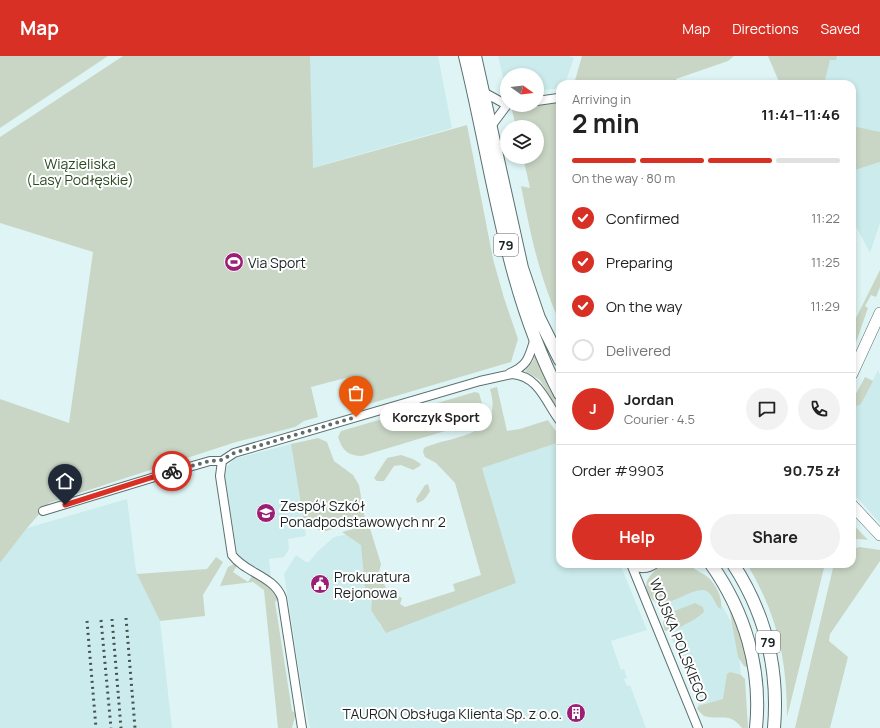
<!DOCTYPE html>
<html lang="en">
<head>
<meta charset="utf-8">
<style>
	:root { --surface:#fff; --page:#f2f2f2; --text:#222; --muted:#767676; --line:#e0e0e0; --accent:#d93025 }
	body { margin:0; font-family:Manrope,sans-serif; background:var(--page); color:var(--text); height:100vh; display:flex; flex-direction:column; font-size:15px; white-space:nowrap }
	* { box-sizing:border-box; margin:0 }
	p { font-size:13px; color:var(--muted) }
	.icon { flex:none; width:22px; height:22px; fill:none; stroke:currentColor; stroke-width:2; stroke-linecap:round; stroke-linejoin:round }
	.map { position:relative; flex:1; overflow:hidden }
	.sheet { position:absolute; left:556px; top:24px; width:300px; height:488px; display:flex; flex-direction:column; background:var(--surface); border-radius:12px; box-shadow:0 2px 6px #0003 }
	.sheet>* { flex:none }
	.needle { width:26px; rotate:104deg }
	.tools { position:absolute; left:500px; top:12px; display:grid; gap:8px }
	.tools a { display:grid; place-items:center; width:44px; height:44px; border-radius:50%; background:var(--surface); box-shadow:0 2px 6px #0003; font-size:20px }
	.pin { position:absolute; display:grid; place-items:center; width:34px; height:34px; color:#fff; margin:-41px -17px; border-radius:50% 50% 50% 0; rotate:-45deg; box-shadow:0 0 4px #0007 }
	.pin .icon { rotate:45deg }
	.courier { position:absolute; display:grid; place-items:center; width:40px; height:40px; margin:-20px; border:3px solid #d93025; border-radius:50%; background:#fff; color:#222; box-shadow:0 1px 5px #0007 }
	.bubble { position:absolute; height:28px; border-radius:14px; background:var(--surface); box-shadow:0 2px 6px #0003; font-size:13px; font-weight:700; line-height:28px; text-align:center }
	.head em { font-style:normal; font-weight:700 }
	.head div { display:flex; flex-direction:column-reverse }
	.head { display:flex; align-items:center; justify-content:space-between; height:68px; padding:0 16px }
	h1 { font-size:26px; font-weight:700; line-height:30px }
	.bar { display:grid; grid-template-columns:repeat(4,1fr); gap:6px 4px; align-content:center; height:48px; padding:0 16px }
	.bar i { height:5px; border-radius:3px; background:var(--line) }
	.bar .active { background:var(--accent) }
	.bar p { grid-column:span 4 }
	.line { display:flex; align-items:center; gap:10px; padding:0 16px; border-top:1px solid var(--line) }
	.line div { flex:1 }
	.round { display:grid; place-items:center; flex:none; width:42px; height:42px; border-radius:21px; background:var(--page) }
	ol { padding:0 16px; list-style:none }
	li { display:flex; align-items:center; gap:12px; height:44px }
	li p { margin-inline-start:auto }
	li .icon { padding:4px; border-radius:50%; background:var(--accent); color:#fff; stroke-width:4 }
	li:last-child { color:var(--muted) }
	li i { width:22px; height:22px; border:2px solid var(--line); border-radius:50% }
	.button { display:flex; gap:8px; margin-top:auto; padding:8px 16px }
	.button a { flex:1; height:46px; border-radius:24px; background:var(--accent); color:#fff; font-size:16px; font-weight:700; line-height:46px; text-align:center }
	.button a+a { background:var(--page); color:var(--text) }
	header { display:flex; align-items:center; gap:24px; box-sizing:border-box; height:56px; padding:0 20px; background:var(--accent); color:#fff }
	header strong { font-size:19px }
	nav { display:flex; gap:22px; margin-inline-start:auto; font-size:14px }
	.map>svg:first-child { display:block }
	.built { fill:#ccebec }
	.green { fill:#c9d6c5 }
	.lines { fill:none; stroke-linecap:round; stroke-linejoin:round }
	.street-casing { stroke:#5d7070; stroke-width:10 }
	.secondary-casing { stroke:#5d7070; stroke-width:12 }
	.primary-casing { stroke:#5d7070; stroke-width:14 }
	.street { stroke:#fff; stroke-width:8 }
	.secondary { stroke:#fff; stroke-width:11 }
	.primary { stroke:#fff; stroke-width:12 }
	.rail { stroke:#475353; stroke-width:3; stroke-dasharray:2 4; stroke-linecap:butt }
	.done { stroke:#5f6c6c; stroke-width:4; stroke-dasharray:0 7.2 }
	.route { stroke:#d93025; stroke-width:5 }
	.labels { text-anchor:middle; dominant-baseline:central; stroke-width:4; stroke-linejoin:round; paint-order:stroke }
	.shield { fill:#fff; stroke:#5f6464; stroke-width:1 }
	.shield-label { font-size:13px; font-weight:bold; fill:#1a2222 }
	.park-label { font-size:14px; fill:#2a4920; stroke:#fff }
	.poi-label { font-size:14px; fill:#1a2222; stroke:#fff; text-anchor:start }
	.street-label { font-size:14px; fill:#1a2222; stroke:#fff }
</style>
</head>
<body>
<header>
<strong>Map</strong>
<nav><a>Map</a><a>Directions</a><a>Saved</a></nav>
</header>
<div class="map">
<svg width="880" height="672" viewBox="0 0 880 672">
	<rect width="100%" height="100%" fill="#dff5f5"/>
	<!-- built -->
	<path class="built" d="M 310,0 L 438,0 L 452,72 L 312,112 Z
		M 498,0 L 570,0 L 574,2 L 565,28 L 560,28 L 560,32 L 537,35 L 537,19 L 507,19 L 507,38 Z
		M 802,0 L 880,0 L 880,79 L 852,75 L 852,28 L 798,28 Z
		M 880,106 L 880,167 L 870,197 L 852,163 L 852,115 Z
		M 878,314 L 880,319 L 880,467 L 852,436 L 852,356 L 855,351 L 861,348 Z
		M 560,386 L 560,508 L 620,508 L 647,574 L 611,585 L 621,614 L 624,613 L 627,622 L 624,623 L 627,630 L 630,629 L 646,672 L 310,672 L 301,627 L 284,518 L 296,499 L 306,506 L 309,506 L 318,495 L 334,481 L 365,475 L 365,533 L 372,545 L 380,570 L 515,527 L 482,412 Z
		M 291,388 L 306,480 L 288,483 L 289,493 L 284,501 L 269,503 L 271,521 L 242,502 L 237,496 L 225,420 L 227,411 L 234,403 Z
		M 127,443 L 136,515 L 160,565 L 172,672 L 0,672 L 0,507 L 27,472 Z
		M 709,527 L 737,576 L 743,642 L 702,657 L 651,531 Z"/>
	<!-- green -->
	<path class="green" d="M 0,0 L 108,0 L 0,72 Z
		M 123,0 L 310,0 L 313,112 L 467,69 L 493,203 L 504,242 L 518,283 L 511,306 L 362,350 L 353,320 L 311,331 L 318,361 L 304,365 L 295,371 L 236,386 L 49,447 L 27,472 L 0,507 L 0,343 L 69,367 L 93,196 L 0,167 L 0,81 Z
		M 582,0 L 734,0 L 728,5 L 676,23 L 678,28 L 574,28 Z
		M 768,0 L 837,0 L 836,4 L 830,4 L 824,28 L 780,28 Z
		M 560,46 L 560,267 C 539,220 531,180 521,130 L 530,132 L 523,101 L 537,101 L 537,71 L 516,71 L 512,54 Z
		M 852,70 L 880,76 L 880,106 L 852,115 Z
		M 880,214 L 880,231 L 876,241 L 871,239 L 865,250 L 868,252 L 852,298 L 852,270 Z
		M 535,298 L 560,348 L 560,357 L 540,324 L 525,315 L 533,305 Z
		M 865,321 L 873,325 L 861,348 L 855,351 L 852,355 L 854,347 L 852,345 Z
		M 497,331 L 507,375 L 520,373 L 548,364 L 560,381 L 560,386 L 482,412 L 516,527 L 386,577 L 371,554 L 372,545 L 365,532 L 361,489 L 342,476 L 369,469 L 381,508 L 379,516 L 382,524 L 387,534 L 402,542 L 400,548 L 405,551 L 455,535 L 453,528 L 481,519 L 455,427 L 436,407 L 425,401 L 423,396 L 424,392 L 428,390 C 458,379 504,379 490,333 Z
		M 475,336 L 479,337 L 483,351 L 479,363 L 475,366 L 362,400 C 348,400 342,394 338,381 L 341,375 Z
		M 318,382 L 327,386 L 334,405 L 353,419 L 359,429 L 365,463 L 323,476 L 315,472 L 305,473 L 291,388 Z
		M 401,399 L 413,403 L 421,408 L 420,410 L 413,414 L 401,409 L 394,410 L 384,425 L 377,425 L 374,422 L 387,402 Z
		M 428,428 L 430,435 C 426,442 424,445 417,447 L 416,443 L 425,429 Z
		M 852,467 L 868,484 L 858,483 L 852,484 Z
		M 860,491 L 880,494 L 880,505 L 830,578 L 829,585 L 848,601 L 830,672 L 795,672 L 833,512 L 834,508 L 852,508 L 852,493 Z
		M 216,501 L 223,506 L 203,539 L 205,560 L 160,565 L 137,518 L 207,513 Z
		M 234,508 L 237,510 L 233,516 L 248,526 L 252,520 L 270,532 L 278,543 L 275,546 L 292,655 L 296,657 L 292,672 L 278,672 L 264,534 L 253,526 L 220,530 L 228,511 Z
		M 664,508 L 689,508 C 695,515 704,517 710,523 C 717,531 723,543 721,553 C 714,550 715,538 704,534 C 688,533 669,553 654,545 C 638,529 649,518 664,508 Z
		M 747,508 L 825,508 L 787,661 C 787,603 777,558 747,508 Z
		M 695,547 L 703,551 L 704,556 C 698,562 672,578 664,574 L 663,566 L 669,557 Z
		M 729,551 L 739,571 L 748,612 L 744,610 L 738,601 Z
		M 730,616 L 741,619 L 745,623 L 748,672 L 742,672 C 729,655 720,665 704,660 L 697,653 L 698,650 L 723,643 L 727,618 Z"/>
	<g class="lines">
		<defs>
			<path id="street" d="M 485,37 L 507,49 L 492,69
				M 537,45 L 558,42
				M 510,317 C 529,309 529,300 535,282
				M 43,455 L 168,417 L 210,405 L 222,405
				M 631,508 L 698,672
				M 632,508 C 639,514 648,513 655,508
				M 302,672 L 282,542 C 274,520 245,517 232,499 L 220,420 L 222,405 L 234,397 L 480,325 L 512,318 C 539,320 546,347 560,365"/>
			<path id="secondary" d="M 852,318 L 880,257
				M 852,449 L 880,479"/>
			<path id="primary" d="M 465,0 C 493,113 505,234 560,338
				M 475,0 L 522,212 L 539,262 L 560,304
				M 711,508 C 745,556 762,613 756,672
				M 733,508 C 765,557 779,613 774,672"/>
		</defs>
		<!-- street casing -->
		<use href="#street" class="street-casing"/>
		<!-- secondary casing -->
		<use href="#secondary" class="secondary-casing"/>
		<!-- primary casing -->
		<use href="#primary" class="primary-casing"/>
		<!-- street -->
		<use href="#street" class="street"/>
		<!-- secondary -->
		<use href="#secondary" class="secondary"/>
		<!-- primary -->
		<use href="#primary" class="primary"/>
		<!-- rail -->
		<path class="rail" d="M 126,562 L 135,672
			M 112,563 L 121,672
			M 101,564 L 111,672
			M 87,565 L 96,672"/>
	</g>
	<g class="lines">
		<!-- done -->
		<path class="done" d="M 172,415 L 210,405 L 222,404 L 234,397 L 356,361"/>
		<!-- route -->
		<path class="route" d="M 65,449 L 172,415"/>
	</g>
	<!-- icons -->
	<defs>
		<symbol id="stadium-disc" viewBox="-11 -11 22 22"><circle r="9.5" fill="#9c1f76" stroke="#fff"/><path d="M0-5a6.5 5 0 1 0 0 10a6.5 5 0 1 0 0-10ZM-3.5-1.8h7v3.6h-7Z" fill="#fff"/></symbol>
		<symbol id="school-disc" viewBox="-11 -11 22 22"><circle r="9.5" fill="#9c1f76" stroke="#fff"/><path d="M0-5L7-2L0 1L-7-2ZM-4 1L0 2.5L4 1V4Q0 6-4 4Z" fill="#fff"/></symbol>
		<symbol id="civic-disc" viewBox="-11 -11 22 22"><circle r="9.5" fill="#9c1f76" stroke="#fff"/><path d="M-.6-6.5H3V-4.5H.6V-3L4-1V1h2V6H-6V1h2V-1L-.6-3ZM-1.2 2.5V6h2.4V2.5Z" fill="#fff"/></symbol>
		<symbol id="building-disc" viewBox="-11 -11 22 22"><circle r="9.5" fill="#9c1f76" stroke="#fff"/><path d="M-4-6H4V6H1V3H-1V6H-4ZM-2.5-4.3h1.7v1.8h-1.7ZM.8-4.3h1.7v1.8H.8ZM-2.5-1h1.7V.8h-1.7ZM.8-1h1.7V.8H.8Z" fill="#fff"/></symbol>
	</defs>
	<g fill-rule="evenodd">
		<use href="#stadium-disc" x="223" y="195" width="22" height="22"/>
		<use href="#school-disc" x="255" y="446" width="22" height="22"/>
		<use href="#civic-disc" x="309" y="517" width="22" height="22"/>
		<use href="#building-disc" x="565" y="646" width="22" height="22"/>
	</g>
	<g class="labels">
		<!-- shield labels -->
		<g class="shield">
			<rect x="494" y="178" width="24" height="22" rx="3"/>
			<rect x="756" y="575" width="24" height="22" rx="3"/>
		</g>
		<g class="shield-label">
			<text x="506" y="189">79</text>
			<text x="768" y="586">79</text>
		</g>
		<!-- park labels -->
		<g class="park-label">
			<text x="80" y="107">Wiązieliska<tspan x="80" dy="16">(Lasy Podłęskie)</tspan></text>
		</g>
		<!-- poi labels -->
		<g class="poi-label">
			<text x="248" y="206">Via Sport</text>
			<text x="280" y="449">Zespół Szkół<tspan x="280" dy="16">Ponadpodstawowych nr 2</tspan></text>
			<text x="334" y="520">Prokuratura<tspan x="334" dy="16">Rejonowa</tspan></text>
			<text x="562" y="657" text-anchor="end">TAURON Obsługa Klienta Sp. z o.o.</text>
		</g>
		<!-- street labels -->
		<g class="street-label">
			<text transform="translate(679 584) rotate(68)">WOJSKA POLSKIEGO</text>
		</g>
	</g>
</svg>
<div class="tools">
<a><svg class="needle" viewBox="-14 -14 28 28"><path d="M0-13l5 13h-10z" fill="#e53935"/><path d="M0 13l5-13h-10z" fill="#767676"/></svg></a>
<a><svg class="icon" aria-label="layers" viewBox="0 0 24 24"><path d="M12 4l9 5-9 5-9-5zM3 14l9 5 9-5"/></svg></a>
</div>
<div class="pin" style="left:356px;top:361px;background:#ea580c"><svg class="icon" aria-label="bag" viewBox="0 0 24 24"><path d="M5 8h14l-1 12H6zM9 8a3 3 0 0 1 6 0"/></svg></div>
<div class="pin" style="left:65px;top:449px;background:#1f2937"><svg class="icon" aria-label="home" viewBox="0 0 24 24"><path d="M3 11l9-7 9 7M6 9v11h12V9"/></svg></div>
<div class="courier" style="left:172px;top:415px"><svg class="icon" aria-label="bike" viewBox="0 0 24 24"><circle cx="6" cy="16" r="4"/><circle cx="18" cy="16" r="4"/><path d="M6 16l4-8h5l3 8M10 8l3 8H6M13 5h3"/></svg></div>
<div class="bubble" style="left:380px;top:347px;width:112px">Korczyk Sport</div>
<section class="sheet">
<div class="head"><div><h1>2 min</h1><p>Arriving in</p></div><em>11:41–11:46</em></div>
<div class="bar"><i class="active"></i><i class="active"></i><i class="active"></i><i></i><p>On the way · 80 m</p></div>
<ol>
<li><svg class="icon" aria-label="check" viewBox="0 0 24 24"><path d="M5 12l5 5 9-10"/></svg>Confirmed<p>11:22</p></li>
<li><svg class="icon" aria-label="check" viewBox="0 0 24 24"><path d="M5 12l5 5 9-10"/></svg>Preparing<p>11:25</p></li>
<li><svg class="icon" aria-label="check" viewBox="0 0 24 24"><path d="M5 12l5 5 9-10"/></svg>On the way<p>11:29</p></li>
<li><i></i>Delivered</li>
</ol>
<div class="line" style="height:72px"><b class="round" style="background:var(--accent);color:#fff">J</b><div><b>Jordan</b><p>Courier · 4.5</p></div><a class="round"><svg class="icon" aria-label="chat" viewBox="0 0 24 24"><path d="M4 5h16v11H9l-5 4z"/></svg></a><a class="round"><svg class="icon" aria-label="phone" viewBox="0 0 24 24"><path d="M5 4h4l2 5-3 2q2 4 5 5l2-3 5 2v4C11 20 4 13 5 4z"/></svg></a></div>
<div class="line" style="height:52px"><div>Order #9903</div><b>90.75 zł</b></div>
<div class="button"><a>Help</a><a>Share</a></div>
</section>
</div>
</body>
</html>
